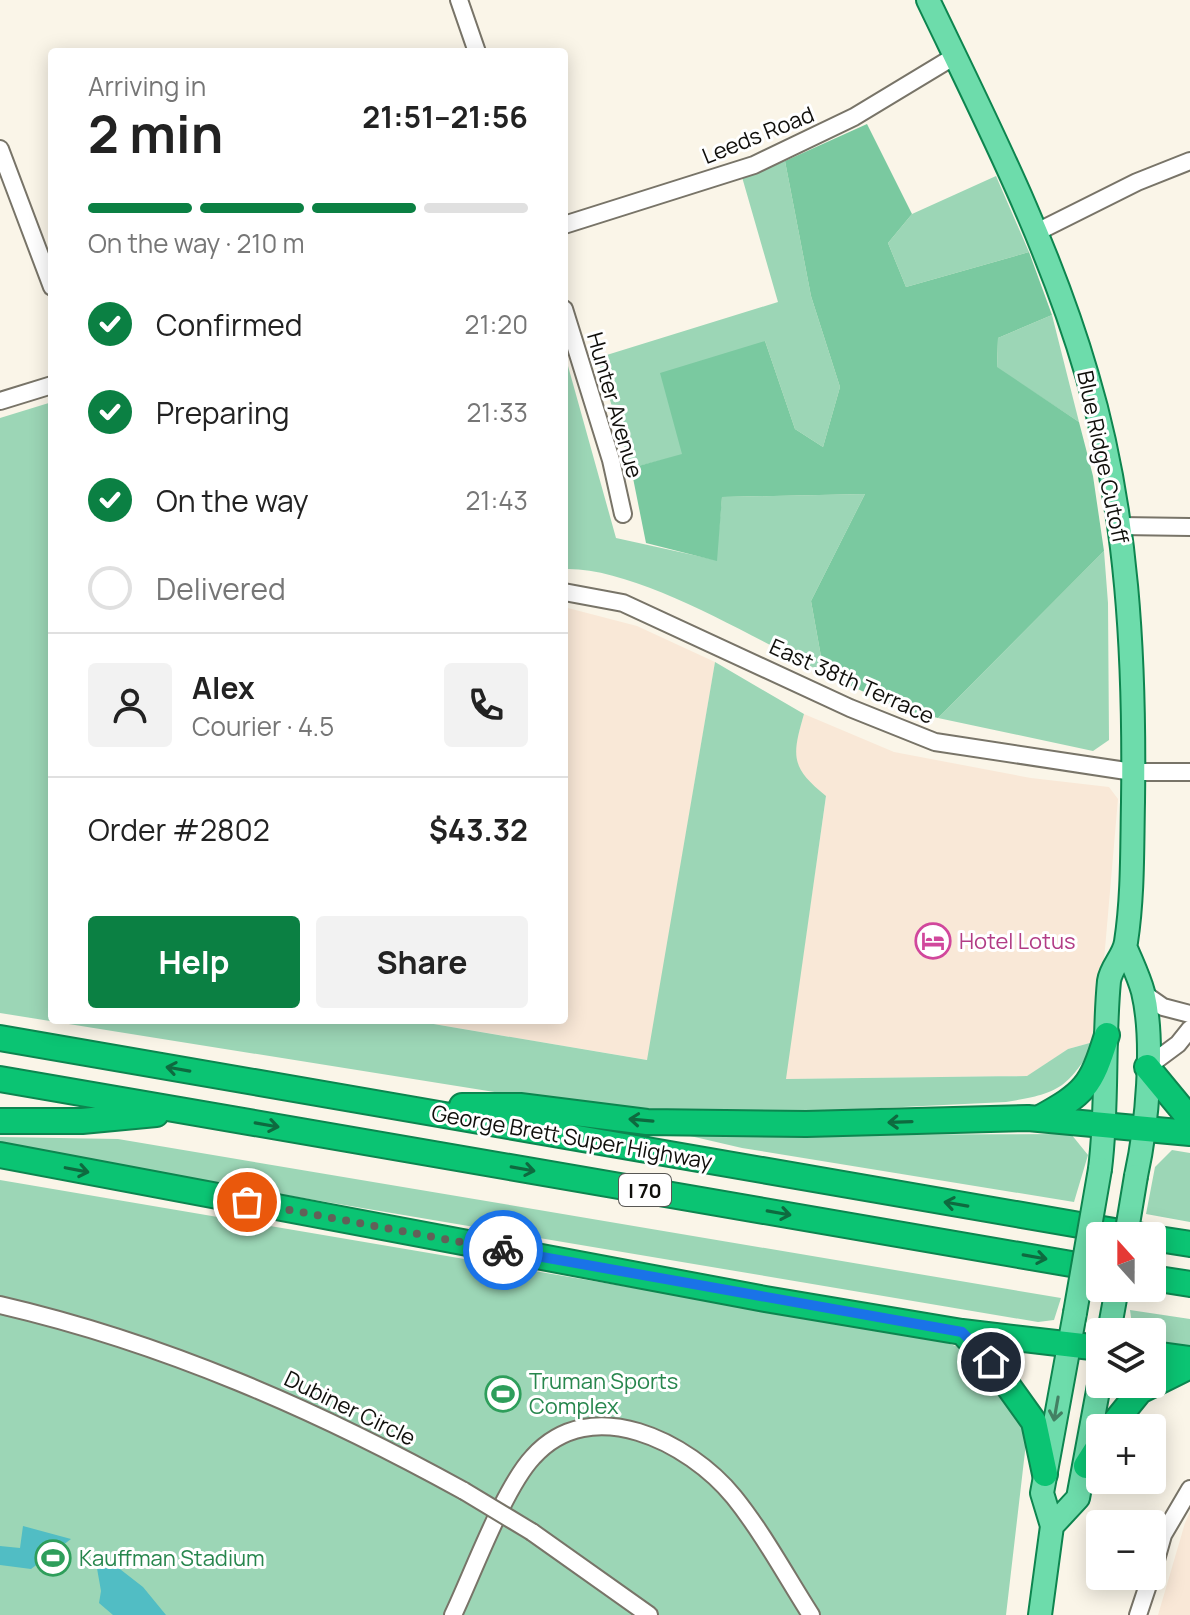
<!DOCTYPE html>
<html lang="en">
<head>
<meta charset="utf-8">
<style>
	:root { --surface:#fff; --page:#f2f2f2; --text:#222; --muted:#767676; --line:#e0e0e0; --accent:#0b8043 }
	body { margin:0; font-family:Manrope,sans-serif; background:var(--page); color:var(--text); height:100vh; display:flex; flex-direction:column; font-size:30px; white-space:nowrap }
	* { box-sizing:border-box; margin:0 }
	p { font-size:26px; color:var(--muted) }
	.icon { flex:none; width:44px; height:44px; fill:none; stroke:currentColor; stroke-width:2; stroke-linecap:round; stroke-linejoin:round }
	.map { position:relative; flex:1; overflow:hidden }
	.sheet { position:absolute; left:48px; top:48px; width:520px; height:976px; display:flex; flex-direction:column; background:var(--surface); border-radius:8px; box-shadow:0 4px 20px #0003 }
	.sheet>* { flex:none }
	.needle { width:52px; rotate:339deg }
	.buttons { position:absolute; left:1086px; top:1222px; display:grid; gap:16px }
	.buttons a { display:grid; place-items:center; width:80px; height:80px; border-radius:8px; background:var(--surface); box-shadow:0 4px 20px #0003; font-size:40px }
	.pin { position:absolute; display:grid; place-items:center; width:68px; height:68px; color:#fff; margin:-34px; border:4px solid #fff; border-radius:50%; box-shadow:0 2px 8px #0007 }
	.courier { position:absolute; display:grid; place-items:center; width:80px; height:80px; margin:-40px; border:6px solid #1a73e8; border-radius:50%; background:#fff; color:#222; box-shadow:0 2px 10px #0007 }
	.headline em { font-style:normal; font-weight:700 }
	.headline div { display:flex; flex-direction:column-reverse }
	.headline { display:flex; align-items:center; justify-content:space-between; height:136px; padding:0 40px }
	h1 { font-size:52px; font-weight:700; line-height:60px }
	.bar { display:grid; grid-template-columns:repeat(4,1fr); gap:12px 8px; align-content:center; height:96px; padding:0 40px }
	.bar i { height:10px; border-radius:6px; background:var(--line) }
	.bar .on { background:var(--accent) }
	.bar p { grid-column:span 4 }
	.line { display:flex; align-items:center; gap:20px; padding:0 40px; border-top:2px solid var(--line) }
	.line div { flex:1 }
	.round { display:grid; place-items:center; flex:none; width:84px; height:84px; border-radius:8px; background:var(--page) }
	ol { padding:0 40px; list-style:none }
	li { display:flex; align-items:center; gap:24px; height:88px }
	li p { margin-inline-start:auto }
	li .icon { padding:8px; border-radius:50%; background:var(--accent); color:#fff; stroke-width:4 }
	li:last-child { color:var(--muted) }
	li i { width:44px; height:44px; border:4px solid var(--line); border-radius:50% }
	.action { display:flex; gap:16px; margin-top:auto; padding:16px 40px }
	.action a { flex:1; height:92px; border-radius:8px; background:var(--accent); color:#fff; font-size:32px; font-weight:700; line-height:92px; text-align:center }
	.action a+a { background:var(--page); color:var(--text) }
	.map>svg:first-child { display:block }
	.commercial { fill:#f9e8d7 }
	.green { fill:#9cd6b6 }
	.forest { fill:#7ac9a0 }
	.water { fill:#51bdc4 }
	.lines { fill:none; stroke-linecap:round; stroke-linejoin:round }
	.minor-casing { stroke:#787468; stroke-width:20 }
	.major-casing { stroke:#0d854f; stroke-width:26 }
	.highway-casing { stroke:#0d854f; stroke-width:28 }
	.minor { stroke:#fff; stroke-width:16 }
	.major { stroke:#6ddcab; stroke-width:22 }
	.highway { stroke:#0bc473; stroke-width:24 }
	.minor-bridge-casing { stroke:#787468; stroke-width:20; stroke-linecap:butt }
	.major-bridge-casing { stroke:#0d854f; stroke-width:26; stroke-linecap:butt }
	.minor-bridge { stroke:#fff; stroke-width:16 }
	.major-bridge { stroke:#6ddcab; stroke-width:22 }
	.oneway { stroke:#0e6a3f }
	.oneway2 { stroke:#438063 }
	.done { stroke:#626058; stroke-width:8; stroke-dasharray:0 14.4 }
	.route { stroke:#1a73e8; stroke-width:10 }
	.labels { text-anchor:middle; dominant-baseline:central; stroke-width:6; stroke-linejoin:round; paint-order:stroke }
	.shield { fill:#fff; stroke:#585754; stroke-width:2 }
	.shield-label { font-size:20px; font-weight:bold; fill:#100f0b }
	.street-label { font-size:22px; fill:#100f0b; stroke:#fff }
	.hotel-label { font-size:22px; fill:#b23c85; stroke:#fff; text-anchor:start }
	.leisure-label { font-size:22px; fill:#27864d; stroke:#fff; text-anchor:start }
</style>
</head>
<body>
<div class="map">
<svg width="1190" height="1615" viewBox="0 0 1190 1615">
	<rect width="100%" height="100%" fill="#faf5e8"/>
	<!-- commercial -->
	<path class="commercial" d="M 564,607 L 637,626 L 715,662 L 648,1060 L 410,1020 L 564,1020 Z
		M 804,714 L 894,752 L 1031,778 L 1109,787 L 1118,799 L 1097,1041 L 1068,1049 L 1028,1076 L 785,1079 L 826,797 L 804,779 L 793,753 Z
		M 1190,1512 L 1190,1615 L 1158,1615 L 1185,1523 Z"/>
	<!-- green -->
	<path class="green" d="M 785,161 L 811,296 L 840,387 L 823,447 L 795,429 L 765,341 L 682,455 L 631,468 L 597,358 L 778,302 L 742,177 Z
		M 996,176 L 1029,252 L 906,287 L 888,243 L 912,214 Z
		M 1052,315 L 1079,422 L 997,368 L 998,338 Z
		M 568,366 L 616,538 L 716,560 L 722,497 L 865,494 L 811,601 L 824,673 C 757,640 636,566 564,569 L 564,368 Z
		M 52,402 L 52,1020 L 410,1020 L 647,1060 L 715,662 L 804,714 C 792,756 790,767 826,796 L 786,1079 L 1027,1076 L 1068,1049 L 1097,1041 C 1066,1088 1062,1093 1006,1102 L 693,1117 L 563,1103 L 0,1013 L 0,418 Z
		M 1104,551 L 1108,603 L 1109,740 L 1093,751 L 938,718 Z
		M 1071,1134 L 1088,1155 L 1074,1202 L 742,1148 L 686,1135 Z
		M 0,1137 L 118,1139 L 1061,1298 L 1054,1320 L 1038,1322 L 0,1147 Z
		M 1172,1150 L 1190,1153 L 1190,1222 L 1146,1214 L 1155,1167 Z
		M 0,1180 L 869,1328 L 939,1340 L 969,1351 L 1017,1412 L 1026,1443 L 1006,1615 L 0,1615 Z
		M 1130,1310 L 1190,1319 L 1190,1348 L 1152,1342 L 1152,1332 L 1133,1332 Z"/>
	<!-- forest -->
	<path class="forest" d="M 867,124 L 912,214 L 888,243 L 906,287 L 1029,252 L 1052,315 L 998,338 L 997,367 L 1079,422 L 1093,476 L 1104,551 L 938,718 L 900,709 L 824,673 L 811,601 L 865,494 L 722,497 L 717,561 L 646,543 L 631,468 L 682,454 L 660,373 L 765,341 L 795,429 L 823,447 L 840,387 L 811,296 L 785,161 Z"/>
	<!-- water -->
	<path class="water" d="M 23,1526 L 71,1539 L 31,1569 L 0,1565 L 0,1546 L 20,1548 Z
		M 98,1552 L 143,1587 L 166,1615 L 113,1615 L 99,1603 L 101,1591 L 95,1557 Z"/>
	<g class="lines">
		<defs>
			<path id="minor" d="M 459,0 L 477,52
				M 0,149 L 52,287
				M 564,225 L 754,165 L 854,117 L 955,56
				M 1037,232 L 1137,182 L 1190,161
				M 564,309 L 611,460 L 623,514
				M 0,401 L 52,385
				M 1120,526 L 1190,527
				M 564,592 L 623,603 L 850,708 L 935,742 L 1133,772 L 1190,772
				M 1143,993 L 1163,1007 L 1190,1014
				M 1147,1067 L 1178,1044 L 1190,1029
				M 0,1305 C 164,1343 317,1410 464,1491
				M 532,1532 L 649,1615
				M 1152,1574 L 1163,1535 L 1190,1489
				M 453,1615 C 473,1573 504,1488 533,1457 C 591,1392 689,1442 734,1497 C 763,1533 786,1576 811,1615
				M 1138,1615 L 1151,1576"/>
			<path id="major" d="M 928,0 C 987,123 1049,244 1087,375 C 1128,512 1135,660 1133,802 C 1132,849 1133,896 1126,942 C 1124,956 1111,967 1109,981 C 1103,1043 1108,1106 1100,1169
				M 1125,946 C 1131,961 1139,977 1143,992 C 1155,1042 1147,1126 1136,1176
				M 1109,1332 L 1117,1288
				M 1052,1526 L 1078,1498 L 1100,1380
				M 1040,1615 L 1052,1526 L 1042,1493 L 1075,1313"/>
			<path id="highway" d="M 0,1038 L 1143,1236
				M 1147,1067 L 1190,1119
				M 0,1079 L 1100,1269
				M 462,1106 L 520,1106 L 647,1122 L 806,1124 L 1028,1118 L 1190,1133
				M 1038,1119 C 1085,1093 1091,1087 1107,1035
				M 0,1121 L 82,1121 L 156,1114
				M 0,1155 L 765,1299 L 962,1332 L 1100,1348
				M 1152,1238 L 1190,1244
				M 1152,1278 L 1190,1284
				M 962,1332 L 991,1362 L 1034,1422 L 1045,1474
				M 1152,1354 L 1190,1359
				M 1110,1428 L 1140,1391 L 1190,1366
				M 1086,1466 L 1100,1444"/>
		</defs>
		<!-- minor casing -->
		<use href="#minor" class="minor-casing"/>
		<!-- major casing -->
		<use href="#major" class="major-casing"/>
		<!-- highway casing -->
		<use href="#highway" class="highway-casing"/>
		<!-- minor -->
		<use href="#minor" class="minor"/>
		<!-- major -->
		<use href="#major" class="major"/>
		<!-- highway -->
		<use href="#highway" class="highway"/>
		<defs>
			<path id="minor-bridge" d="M 464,1491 L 532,1532"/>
			<path id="major-bridge" d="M 1126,1236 L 1136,1176
				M 1075,1313 L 1100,1169"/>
		</defs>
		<!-- minor-bridge casing -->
		<use href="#minor-bridge" class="minor-bridge-casing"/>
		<!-- major-bridge casing -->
		<use href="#major-bridge" class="major-bridge-casing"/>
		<!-- minor-bridge -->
		<use href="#minor-bridge" class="minor-bridge"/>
		<!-- major-bridge -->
		<use href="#major-bridge" class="major-bridge"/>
	</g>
	<!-- one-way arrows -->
	<defs><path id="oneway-shaft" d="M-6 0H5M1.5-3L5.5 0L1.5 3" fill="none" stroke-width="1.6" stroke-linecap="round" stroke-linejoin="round" transform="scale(2)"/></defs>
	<g class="oneway">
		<use href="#oneway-shaft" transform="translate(178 1069) rotate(-170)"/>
		<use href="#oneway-shaft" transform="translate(641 1120) rotate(-175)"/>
		<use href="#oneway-shaft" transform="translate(900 1122) rotate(178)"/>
		<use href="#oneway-shaft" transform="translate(267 1125) rotate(10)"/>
		<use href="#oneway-shaft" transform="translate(523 1169) rotate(10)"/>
		<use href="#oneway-shaft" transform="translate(77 1170) rotate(11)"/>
		<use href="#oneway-shaft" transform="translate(956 1204) rotate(-170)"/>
		<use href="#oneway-shaft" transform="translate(779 1213) rotate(10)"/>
		<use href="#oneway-shaft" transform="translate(1035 1257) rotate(10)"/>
	</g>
	<use class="oneway2" href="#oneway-shaft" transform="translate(1056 1409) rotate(100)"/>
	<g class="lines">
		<!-- done -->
		<path class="done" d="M 247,1202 L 503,1250"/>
		<!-- route -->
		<path class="route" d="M 503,1250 L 962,1332 L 991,1362"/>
	</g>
	<!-- icons -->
	<defs>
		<symbol id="hotel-ring" viewBox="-11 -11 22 22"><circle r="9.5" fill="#fff" stroke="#d1479c" stroke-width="1.5"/><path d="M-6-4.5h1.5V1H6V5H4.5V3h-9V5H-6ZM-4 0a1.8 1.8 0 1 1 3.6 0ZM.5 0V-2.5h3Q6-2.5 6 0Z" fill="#d1479c"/></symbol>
		<symbol id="stadium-ring" viewBox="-11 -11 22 22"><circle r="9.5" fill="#fff" stroke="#2e9e5b" stroke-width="1.5"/><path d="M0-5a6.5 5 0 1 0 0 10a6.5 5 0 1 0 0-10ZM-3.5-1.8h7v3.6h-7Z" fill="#2e9e5b"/></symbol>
	</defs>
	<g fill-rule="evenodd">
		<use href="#hotel-ring" x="913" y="921" width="40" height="40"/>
		<use href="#stadium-ring" x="483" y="1374" width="40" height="40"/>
		<use href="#stadium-ring" x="33" y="1538" width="40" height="40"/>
	</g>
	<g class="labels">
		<!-- shield labels -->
		<rect class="shield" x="619" y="1174" width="52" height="32" rx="6"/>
		<g class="shield-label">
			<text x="645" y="1190">I 70</text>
		</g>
		<!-- street labels -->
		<g class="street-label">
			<text transform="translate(758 135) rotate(-22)">Leeds Road</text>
			<text transform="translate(615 405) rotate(74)">Hunter Avenue</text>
			<text transform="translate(1103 457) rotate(78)">Blue Ridge Cutoff</text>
			<text transform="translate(852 681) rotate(24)">East 38th Terrace</text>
			<text transform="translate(572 1137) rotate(10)">George Brett Super Highway</text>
			<text transform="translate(350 1408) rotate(26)">Dubiner Circle</text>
		</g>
		<!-- hotel labels -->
		<g class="hotel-label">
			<text x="959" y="941">Hotel Lotus</text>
		</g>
		<!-- leisure labels -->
		<g class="leisure-label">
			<text x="529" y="1381">Truman Sports<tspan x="529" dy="25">Complex</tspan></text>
			<text x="79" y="1558">Kauffman Stadium</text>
		</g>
	</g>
</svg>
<div class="buttons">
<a><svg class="needle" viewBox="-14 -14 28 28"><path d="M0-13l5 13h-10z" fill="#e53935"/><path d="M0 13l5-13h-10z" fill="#767676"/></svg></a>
<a><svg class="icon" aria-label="layers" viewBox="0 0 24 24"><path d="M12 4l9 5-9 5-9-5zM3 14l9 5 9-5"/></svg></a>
<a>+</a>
<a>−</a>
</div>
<div class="pin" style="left:247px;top:1202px;background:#ea580c"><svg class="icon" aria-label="bag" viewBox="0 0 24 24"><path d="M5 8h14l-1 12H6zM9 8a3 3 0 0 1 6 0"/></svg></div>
<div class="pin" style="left:991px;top:1362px;background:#1f2937"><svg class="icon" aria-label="home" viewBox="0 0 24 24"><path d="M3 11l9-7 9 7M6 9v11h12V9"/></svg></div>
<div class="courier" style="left:503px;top:1250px"><svg class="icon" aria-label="bike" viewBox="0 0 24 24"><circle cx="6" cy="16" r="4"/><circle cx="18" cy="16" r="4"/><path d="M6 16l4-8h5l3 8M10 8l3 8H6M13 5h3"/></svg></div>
<section class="sheet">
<div class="headline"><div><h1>2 min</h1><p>Arriving in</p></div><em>21:51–21:56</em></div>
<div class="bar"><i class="on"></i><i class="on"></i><i class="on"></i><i></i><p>On the way · 210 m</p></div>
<ol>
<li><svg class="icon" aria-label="check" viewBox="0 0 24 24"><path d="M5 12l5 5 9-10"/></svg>Confirmed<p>21:20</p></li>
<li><svg class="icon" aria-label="check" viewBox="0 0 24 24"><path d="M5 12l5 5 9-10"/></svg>Preparing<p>21:33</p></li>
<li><svg class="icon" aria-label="check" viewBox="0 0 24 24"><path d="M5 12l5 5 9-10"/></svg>On the way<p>21:43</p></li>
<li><i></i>Delivered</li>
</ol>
<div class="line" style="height:144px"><a class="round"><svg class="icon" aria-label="person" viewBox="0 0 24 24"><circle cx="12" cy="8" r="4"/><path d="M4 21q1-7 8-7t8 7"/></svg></a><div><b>Alex</b><p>Courier · 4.5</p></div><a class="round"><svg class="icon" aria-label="phone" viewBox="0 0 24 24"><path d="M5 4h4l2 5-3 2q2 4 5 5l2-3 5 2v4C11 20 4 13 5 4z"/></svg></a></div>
<div class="line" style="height:104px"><div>Order #2802</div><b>$43.32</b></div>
<div class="action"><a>Help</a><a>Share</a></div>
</section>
</div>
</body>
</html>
